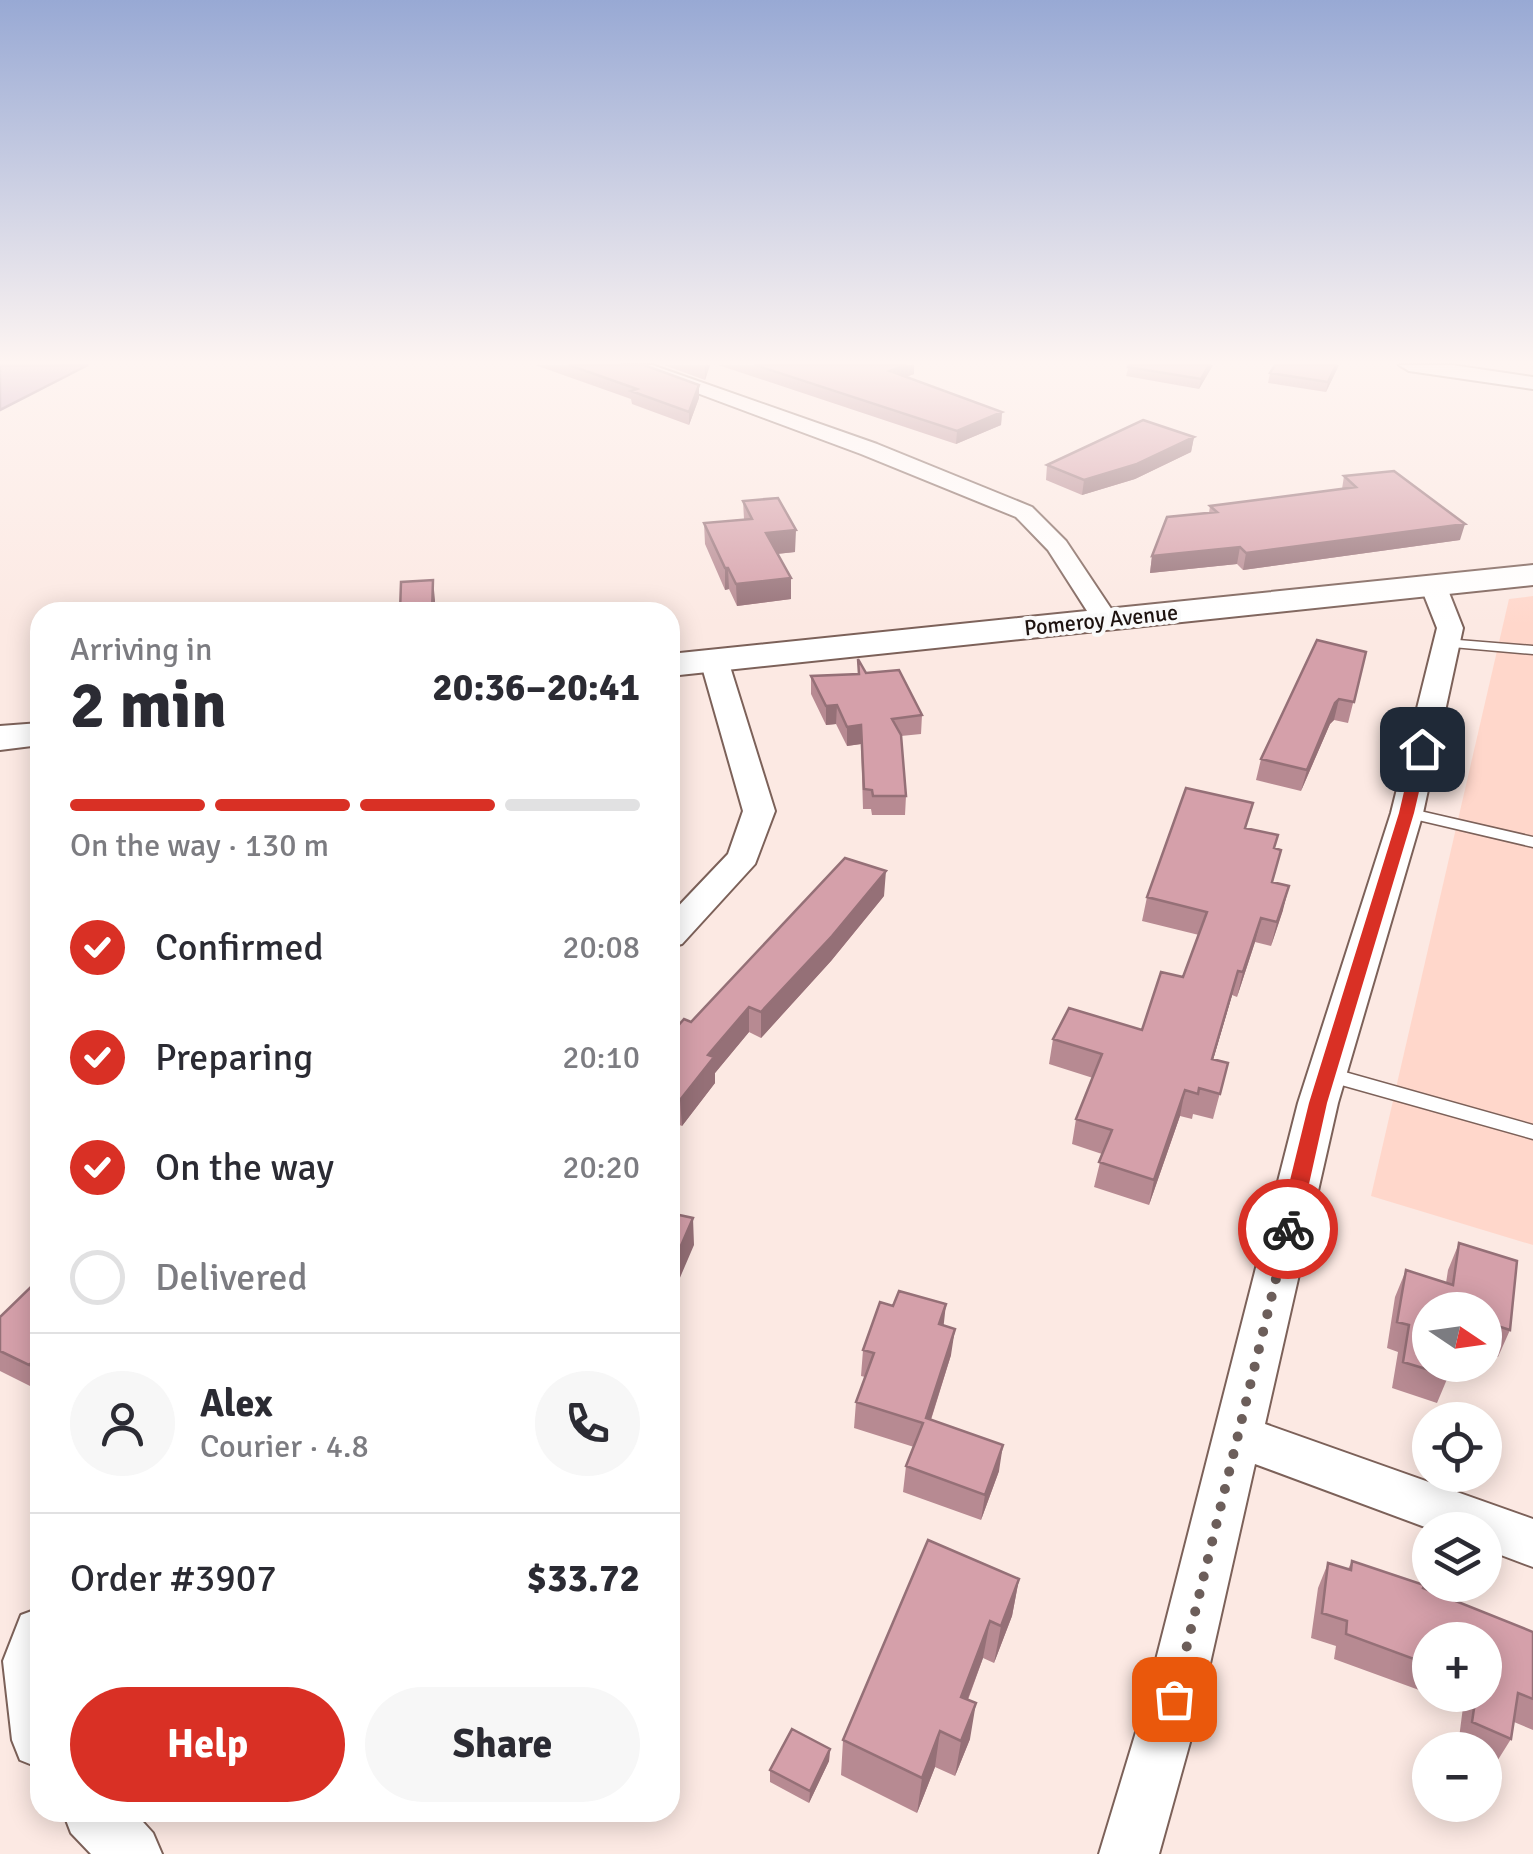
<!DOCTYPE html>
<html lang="en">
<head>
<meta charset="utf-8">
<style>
	:root { --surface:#fff; --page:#f7f7f7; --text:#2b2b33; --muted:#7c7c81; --line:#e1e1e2; --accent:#d93025 }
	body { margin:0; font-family:Signika,sans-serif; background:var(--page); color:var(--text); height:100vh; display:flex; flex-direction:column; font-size:38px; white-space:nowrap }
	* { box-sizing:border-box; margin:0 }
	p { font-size:32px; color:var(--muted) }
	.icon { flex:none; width:55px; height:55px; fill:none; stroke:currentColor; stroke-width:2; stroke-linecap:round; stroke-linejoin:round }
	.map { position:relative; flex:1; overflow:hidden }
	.details { position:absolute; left:30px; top:602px; width:650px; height:1220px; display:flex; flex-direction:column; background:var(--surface); border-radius:30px; box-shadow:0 5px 25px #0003 }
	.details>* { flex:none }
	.needle { width:65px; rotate:103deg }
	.buttons { position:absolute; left:1412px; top:1292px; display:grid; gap:20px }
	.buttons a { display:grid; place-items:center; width:90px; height:90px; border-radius:50%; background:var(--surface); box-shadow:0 5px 25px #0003; font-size:50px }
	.pin { position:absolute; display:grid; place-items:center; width:85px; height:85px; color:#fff; margin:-42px; border-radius:20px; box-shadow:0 5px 15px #0006 }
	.courier { position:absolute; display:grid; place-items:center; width:100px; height:100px; margin:-50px; border:8px solid #d93025; border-radius:50%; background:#fff; color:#222; box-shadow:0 2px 12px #0007 }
	.headline em { font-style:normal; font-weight:700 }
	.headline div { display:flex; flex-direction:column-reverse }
	.headline { display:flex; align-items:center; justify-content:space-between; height:170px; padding:0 40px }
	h1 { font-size:65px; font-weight:700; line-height:75px }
	.bar { display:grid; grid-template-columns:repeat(4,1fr); gap:15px 10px; align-content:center; height:120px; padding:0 40px }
	.bar i { height:12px; border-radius:8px; background:var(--line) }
	.bar .current { background:var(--accent) }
	.bar p { grid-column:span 4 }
	.line { display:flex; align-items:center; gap:25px; padding:0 40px; border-top:2px solid var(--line) }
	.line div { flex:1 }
	.round { display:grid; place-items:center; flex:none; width:105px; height:105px; border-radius:52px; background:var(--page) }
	ol { padding:0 40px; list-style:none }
	li { display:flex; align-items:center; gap:30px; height:110px }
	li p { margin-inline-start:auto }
	li .icon { padding:10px; border-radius:50%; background:var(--accent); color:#fff; stroke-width:4 }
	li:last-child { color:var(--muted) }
	li i { width:55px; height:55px; border:5px solid var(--line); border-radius:50% }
	.action { display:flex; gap:20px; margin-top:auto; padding:20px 40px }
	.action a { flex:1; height:115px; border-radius:60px; background:var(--accent); color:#fff; font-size:40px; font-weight:700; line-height:115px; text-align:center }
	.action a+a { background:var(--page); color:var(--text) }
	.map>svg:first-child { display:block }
	.built { fill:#ffd7cb }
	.water { fill:#c098b7; stroke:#8f7085; stroke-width:2.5 }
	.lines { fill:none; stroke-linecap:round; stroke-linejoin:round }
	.service-casing { stroke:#7c6159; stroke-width:3 }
	.minor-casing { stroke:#7c6159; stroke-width:4 }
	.tertiary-casing { stroke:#7c6159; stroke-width:4 }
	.service { fill:#fff; fill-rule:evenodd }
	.minor { fill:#fff; fill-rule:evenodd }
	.tertiary { fill:#fff; fill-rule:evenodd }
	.wall { fill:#b78a92 }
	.shaded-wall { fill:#957077 }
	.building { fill:#d5a0aa; stroke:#957077; stroke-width:2.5 }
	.route { fill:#d93025 }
	.done { stroke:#6c5e5a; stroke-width:10; stroke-dasharray:0 18 }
	.labels { text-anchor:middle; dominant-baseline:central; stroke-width:8; stroke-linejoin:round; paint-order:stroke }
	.far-street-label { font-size:22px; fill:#1e1310; stroke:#fafafa }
</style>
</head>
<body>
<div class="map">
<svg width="1533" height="1854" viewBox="0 0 1533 1854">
	<rect width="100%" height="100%" fill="#fce9e3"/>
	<!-- built -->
	<path class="built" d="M 1533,596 L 1533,1245 L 1371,1196 L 1509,599 Z"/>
	<!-- water -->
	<path class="water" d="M 88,365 L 0,410 L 0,366 Z"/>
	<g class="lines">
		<defs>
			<path id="service" d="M 1446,639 L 1533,646 L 1533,654 L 1441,646 L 1441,640 Z
				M 1407,808 L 1533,837 L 1533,847 L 1401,816 L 1399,813 Z
				M 1327,1067 L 1533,1125 L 1533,1139 L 1320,1079 L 1317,1074 L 1320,1069 Z"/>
			<path id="minor" d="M 622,365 L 652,365 L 877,444 L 1032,507 L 1066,541 L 1118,619 L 1105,627 L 1096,625 L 1048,550 L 1016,517 L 861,454 Z
				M 1399,365 L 1452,365 L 1533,377 L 1533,389 L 1409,371 Z
				M 1433,577 L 1446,585 L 1463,628 L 1423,813 L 1338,1103 L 1265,1424 L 1533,1519 L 1533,1567 L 1485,1549 L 1485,1530 L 1433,1530 L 1255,1464 L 1202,1699 L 1159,1854 L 1099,1854 L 1146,1699 L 1298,1103 L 1391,813 L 1437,628 L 1420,585 Z
				M 714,652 L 728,660 L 775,811 L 755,864 L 682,944 L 670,947 L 670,915 L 728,854 L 743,811 L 700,660 Z
				M 40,1608 L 40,1768 L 20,1760 L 12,1740 L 3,1661 L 21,1615 Z
				M 63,1812 L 134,1812 L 153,1833 L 162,1854 L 91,1854 L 71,1833 Z"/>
			<path id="tertiary" d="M 1533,565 L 1533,585 L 670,676 L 670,654 Z
				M 40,723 L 40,745 L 0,750 L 0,726 Z"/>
		</defs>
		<!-- service casing -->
		<use href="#service" class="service-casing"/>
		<!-- minor casing -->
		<use href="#minor" class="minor-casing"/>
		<!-- tertiary casing -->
		<use href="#tertiary" class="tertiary-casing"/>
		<!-- service -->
		<use href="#service" class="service"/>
		<!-- minor -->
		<use href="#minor" class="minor"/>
		<!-- tertiary -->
		<use href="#tertiary" class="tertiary"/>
	</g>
	<!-- wall -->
	<path class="wall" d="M 535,365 L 644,365 L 699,398 L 689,425 L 632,404 L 631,399 Z
		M 664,365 L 710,365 L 705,380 Z
		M 718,365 L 914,365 L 914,374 L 906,377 L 1002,412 L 1001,425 L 956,444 Z
		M 1129,365 L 1213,365 L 1199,389 L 1126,376 Z
		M 1275,365 L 1339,365 L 1326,392 L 1268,383 L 1270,373 Z
		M 1194,437 L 1191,452 L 1135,479 L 1082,495 L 1046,480 L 1047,465 Z
		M 1344,476 L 1460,540 L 1243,570 L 1237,564 L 1150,573 L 1152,556 L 1209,513 L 1210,506 L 1342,489 Z
		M 743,501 L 795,552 L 777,554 L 791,599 L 737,606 L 729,589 L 725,590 L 705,544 L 704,523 L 744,519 Z
		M 1366,652 L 1348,723 L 1334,720 L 1330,724 L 1301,791 L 1256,780 L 1261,759 Z
		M 858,659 L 866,673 L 922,715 L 921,734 L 901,736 L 906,796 L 905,815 L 872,815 L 871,809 L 863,809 L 861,744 L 847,746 L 836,724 L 826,725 L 811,694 L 811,676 L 858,674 Z
		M 1247,828 L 1274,848 L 1273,882 L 1283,910 L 1271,946 L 1255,942 L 1237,997 L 1232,995 L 1213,1059 L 1228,1063 L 1213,1119 L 1193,1114 L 1192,1119 L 1180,1116 L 1149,1205 L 1094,1187 L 1102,1154 L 1072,1144 L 1076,1119 L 1093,1078 L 1049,1064 L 1053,1039 L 1142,1030 L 1183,977 L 1199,935 L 1142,921 L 1147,897 Z
		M 884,896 L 831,961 L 761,1038 L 749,1032 L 715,1073 L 715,1083 L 682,1126 L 670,1121 L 670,1035 Z
		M 1459,1243 L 1510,1330 L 1498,1357 L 1485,1353 L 1485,1310 L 1430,1310 L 1430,1365 L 1457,1365 L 1453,1374 L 1450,1372 L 1437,1403 L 1392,1388 L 1398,1352 L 1387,1348 L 1395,1297 L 1406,1270 L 1446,1283 L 1448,1270 Z
		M 40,1284 L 40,1391 L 0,1371 L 0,1317 Z
		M 944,1326 L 951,1355 L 931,1420 L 999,1471 L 981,1520 L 903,1492 L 906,1466 L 914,1447 L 854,1428 L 856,1402 L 865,1377 L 861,1376 L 863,1350 Z
		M 1352,1561 L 1533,1632 L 1533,1730 L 1514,1722 L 1511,1739 L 1496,1763 L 1485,1758 L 1485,1750 L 1466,1750 L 1458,1746 L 1463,1707 L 1432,1695 L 1485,1695 L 1485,1640 L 1430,1640 L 1430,1694 L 1334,1659 L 1336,1646 L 1311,1638 L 1318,1588 L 1328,1563 L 1348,1569 Z
		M 1019,1579 L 1012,1616 L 994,1663 L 983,1658 L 968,1700 L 970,1739 L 955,1776 L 935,1767 L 917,1813 L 841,1775 L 843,1740 Z
		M 830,1749 L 829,1761 L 809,1803 L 770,1782 L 770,1770 Z"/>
	<!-- shaded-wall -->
	<path class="shaded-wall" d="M 706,365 L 710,365 L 705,380 L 705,367 Z
		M 906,365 L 914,365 L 914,374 L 890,383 L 890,371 Z
		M 1209,365 L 1213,365 L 1199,389 L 1201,379 Z
		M 1336,365 L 1339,365 L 1326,392 L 1328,382 Z
		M 699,385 L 699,398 L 689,425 L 689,412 Z
		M 1002,412 L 1001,425 L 956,444 L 957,431 Z
		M 1194,437 L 1191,452 L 1135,479 L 1082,495 L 1084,480 Z
		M 1465,524 L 1460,540 L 1243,570 L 1246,553 Z
		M 796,530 L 795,552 L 766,555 L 766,533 Z
		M 1240,547 L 1237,564 L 1150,573 L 1152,556 Z
		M 725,568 L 728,568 L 729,589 L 725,590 Z
		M 791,578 L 791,599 L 737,606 L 736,584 Z
		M 433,580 L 435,600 L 435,612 L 432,612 Z
		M 1339,699 L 1334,720 L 1330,724 L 1301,791 L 1307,770 L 1335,703 Z
		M 837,705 L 836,724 L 826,725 L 826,706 Z
		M 861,725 L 861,744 L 847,746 L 847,727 Z
		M 886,871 L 884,896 L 831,961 L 761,1038 L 761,1012 Z
		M 1289,886 L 1283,910 L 1271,946 L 1277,922 Z
		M 1261,918 L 1255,942 L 1237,997 L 1243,972 Z
		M 1238,971 L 1232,995 L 1206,1084 L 1212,1059 Z
		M 749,1007 L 749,1032 L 715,1073 L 715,1083 L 682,1126 L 680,1100 L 708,1055 Z
		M 1185,1090 L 1180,1116 L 1149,1205 L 1154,1180 Z
		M 693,1218 L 694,1245 L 670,1301 L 670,1271 Z
		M 946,1304 L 943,1331 L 939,1324 Z
		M 955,1329 L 951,1355 L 923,1444 L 926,1418 Z
		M 40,1355 L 40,1387 L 29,1365 Z
		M 1003,1445 L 999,1471 L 981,1520 L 985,1495 Z
		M 1019,1579 L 1012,1616 L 994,1663 L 1001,1626 Z
		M 990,1621 L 983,1658 L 955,1733 L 961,1697 Z
		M 976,1703 L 970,1739 L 955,1776 L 961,1741 Z
		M 940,1731 L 935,1767 L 917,1813 L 922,1778 Z
		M 830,1749 L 829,1761 L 809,1803 L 810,1791 Z"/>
	<!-- building -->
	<path class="building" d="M 569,365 L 644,365 L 699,385 L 689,412 L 631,391 L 637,389 Z
		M 755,365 L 906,365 L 890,371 L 1002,412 L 957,431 Z
		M 1129,365 L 1209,365 L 1201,379 L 1128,367 Z
		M 1275,365 L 1336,365 L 1328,382 L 1270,373 Z
		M 1143,420 L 1194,437 L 1137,464 L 1084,480 L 1047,465 Z
		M 1394,471 L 1465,524 L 1246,553 L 1240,547 L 1152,556 L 1167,517 L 1217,512 L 1210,506 L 1356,487 L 1344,476 Z
		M 778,498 L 796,530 L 766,533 L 791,578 L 736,584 L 728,568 L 725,568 L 704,523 L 752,519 L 743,501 Z
		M 433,580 L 432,612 L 400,612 L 401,582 Z
		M 1317,640 L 1366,652 L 1354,702 L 1339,699 L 1335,703 L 1307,770 L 1261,759 Z
		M 858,659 L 866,673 L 899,670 L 922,715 L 892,719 L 901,735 L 906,796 L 873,796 L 872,790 L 864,789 L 861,725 L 847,727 L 837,705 L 826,706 L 811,676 L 859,674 Z
		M 1186,788 L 1253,803 L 1245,828 L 1278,835 L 1274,848 L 1281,850 L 1272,882 L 1289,886 L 1277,922 L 1261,918 L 1243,972 L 1238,971 L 1212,1059 L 1228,1063 L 1220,1094 L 1199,1088 L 1198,1094 L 1185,1090 L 1154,1180 L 1099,1162 L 1112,1130 L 1076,1119 L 1102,1054 L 1053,1039 L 1069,1008 L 1142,1030 L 1161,972 L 1183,977 L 1207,912 L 1147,897 Z
		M 845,858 L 886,871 L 832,936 L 761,1012 L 749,1007 L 708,1055 L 714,1057 L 680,1100 L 670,1096 L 670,1035 L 684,1019 L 691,1022 Z
		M 670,1213 L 693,1218 L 670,1271 Z
		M 1459,1243 L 1517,1261 L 1510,1330 L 1485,1322 L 1485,1310 L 1430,1310 L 1430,1365 L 1451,1365 L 1449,1376 L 1403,1362 L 1409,1325 L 1397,1322 L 1406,1270 L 1453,1285 Z
		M 36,1282 L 40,1284 L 40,1355 L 29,1365 L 0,1351 L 0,1317 Z
		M 899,1291 L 946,1304 L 939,1324 L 955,1329 L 926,1418 L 1003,1445 L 985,1495 L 906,1466 L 923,1423 L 856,1402 L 874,1353 L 863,1350 L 880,1302 L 893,1306 Z
		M 928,1540 L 1019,1579 L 1001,1626 L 990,1621 L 961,1697 L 976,1703 L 961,1741 L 940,1731 L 922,1778 L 843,1740 Z
		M 1352,1561 L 1424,1585 L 1423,1588 L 1533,1632 L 1533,1699 L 1518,1693 L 1511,1739 L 1472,1722 L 1476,1695 L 1485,1695 L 1485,1640 L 1430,1640 L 1430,1665 L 1346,1634 L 1347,1621 L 1322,1613 L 1328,1563 L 1351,1570 Z
		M 792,1729 L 830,1749 L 810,1791 L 770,1770 Z"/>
	<!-- sky -->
	<linearGradient id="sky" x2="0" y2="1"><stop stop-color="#98a9d4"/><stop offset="0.58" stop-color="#fef5f2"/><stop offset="1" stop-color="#fef5f2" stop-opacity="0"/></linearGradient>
	<rect width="1533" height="625" fill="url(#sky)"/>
	<!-- route -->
	<path class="route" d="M 1422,745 L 1429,749 L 1414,813 L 1327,1103 L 1299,1229 L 1288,1237 L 1278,1229 L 1309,1103 L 1399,813 L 1414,749 Z"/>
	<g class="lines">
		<!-- done -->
		<path class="done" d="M 1174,1699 L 1288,1229"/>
	</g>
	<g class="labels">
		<!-- far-street labels -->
		<g class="far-street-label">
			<text transform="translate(1101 620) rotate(-6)">Pomeroy Avenue</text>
		</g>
	</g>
</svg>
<div class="buttons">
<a><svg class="needle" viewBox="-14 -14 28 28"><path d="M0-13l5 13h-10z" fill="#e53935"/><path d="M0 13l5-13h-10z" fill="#7c7c81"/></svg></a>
<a><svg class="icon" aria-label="locate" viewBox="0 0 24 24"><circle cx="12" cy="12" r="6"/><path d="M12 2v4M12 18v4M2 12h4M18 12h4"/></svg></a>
<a><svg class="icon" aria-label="layers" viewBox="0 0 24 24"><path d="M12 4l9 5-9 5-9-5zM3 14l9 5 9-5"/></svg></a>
<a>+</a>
<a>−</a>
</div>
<div class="pin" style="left:1174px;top:1699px;background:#ea580c"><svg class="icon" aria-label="bag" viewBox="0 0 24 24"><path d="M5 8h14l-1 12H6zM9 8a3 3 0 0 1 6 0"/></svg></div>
<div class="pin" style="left:1422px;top:749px;background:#1f2937"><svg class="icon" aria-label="home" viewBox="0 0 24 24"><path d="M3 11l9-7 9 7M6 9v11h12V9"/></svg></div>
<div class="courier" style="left:1288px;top:1229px"><svg class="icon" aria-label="bike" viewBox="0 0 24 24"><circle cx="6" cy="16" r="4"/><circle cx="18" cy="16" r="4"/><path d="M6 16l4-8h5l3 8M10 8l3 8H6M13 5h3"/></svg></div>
<section class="details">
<div class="headline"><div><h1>2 min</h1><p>Arriving in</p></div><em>20:36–20:41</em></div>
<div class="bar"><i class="current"></i><i class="current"></i><i class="current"></i><i></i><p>On the way · 130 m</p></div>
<ol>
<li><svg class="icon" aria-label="check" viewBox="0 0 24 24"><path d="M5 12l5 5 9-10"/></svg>Confirmed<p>20:08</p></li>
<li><svg class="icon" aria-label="check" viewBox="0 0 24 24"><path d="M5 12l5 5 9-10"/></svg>Preparing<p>20:10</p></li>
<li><svg class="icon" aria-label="check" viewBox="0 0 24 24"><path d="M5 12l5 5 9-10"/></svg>On the way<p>20:20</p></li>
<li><i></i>Delivered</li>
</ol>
<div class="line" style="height:180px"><a class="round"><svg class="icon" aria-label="person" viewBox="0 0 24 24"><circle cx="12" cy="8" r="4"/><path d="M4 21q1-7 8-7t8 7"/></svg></a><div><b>Alex</b><p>Courier · 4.8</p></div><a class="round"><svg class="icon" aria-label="phone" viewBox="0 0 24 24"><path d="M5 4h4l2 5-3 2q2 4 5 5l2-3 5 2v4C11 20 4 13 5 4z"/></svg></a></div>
<div class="line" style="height:130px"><div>Order #3907</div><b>$33.72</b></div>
<div class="action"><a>Help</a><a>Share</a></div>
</section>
</div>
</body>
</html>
